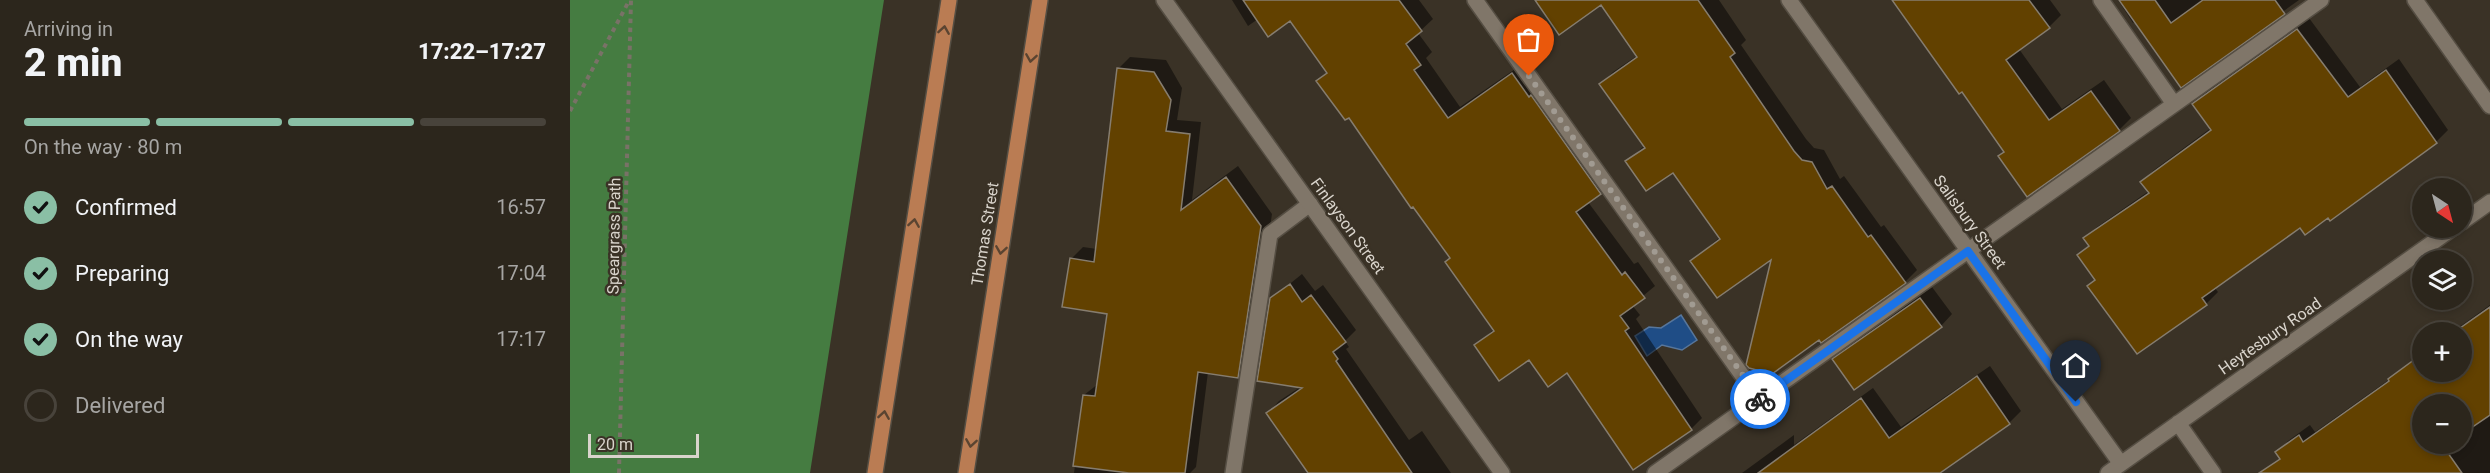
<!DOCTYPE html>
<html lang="en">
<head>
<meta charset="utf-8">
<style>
	:root { --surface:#2c261c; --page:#383229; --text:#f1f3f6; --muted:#a6a5a3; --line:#48433b; --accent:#8abfa5 }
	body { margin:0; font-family:Roboto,sans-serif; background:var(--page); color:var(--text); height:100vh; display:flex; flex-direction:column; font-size:22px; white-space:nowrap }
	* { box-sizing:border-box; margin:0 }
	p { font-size:20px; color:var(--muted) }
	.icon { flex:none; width:33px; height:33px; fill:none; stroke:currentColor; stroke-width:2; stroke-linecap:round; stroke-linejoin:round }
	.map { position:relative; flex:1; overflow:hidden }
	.drawer { display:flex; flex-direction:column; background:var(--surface); width:570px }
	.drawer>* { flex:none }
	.needle { width:39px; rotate:144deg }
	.controls { position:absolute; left:1842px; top:178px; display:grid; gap:12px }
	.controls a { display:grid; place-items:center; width:60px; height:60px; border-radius:50%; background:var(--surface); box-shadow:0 3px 9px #0003,0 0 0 2px var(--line); font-size:30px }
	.scale { position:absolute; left:18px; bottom:15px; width:111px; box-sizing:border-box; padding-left:6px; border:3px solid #d9d4cc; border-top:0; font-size:16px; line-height:21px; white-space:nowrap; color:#d9d4cc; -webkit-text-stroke:4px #3a3226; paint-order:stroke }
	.pin { position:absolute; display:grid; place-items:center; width:51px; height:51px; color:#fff; margin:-62px -26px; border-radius:50% 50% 50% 0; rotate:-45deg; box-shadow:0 0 6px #0007 }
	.pin .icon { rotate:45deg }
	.courier { position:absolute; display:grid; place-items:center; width:60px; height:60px; margin:-30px; border:4px solid #1a73e8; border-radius:50%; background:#fff; color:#222; box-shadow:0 2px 8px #0007 }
	.summary em { font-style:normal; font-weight:800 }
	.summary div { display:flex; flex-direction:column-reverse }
	.summary { display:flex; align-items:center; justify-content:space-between; height:102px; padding:0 24px }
	h1 { font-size:39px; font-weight:800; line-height:45px }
	.bar { display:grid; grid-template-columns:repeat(4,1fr); gap:9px 6px; align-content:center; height:72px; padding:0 24px }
	.bar i { height:8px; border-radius:4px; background:var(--line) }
	.bar .current { background:var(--accent) }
	.bar p { grid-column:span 4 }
	ol { padding:0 24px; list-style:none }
	li { display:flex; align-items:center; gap:18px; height:66px }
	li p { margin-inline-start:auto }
	li .icon { padding:6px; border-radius:50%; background:var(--accent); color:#111; stroke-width:4 }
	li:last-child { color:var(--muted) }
	li i { width:33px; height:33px; border:3px solid var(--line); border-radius:50% }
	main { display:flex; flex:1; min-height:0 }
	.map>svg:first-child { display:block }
	.forest { fill:#457c41 }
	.water { fill:#1f4d86; stroke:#57769b; stroke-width:1.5 }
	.shadow { fill:#0007; fill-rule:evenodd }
	.building { fill:#624100; stroke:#867d6f; stroke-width:1.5 }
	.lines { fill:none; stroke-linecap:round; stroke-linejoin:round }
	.service-casing { stroke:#554e43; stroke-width:18 }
	.minor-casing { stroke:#554e43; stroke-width:18 }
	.primary-casing { stroke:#554e43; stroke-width:18 }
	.path { stroke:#797267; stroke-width:4; stroke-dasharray:4.5 4.5; stroke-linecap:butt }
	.service { stroke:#807669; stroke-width:15 }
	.minor { stroke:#807669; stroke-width:15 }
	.primary { stroke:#ba7c53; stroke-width:15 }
	.oneway { stroke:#5a4431 }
	.done { stroke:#a19b92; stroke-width:6; stroke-dasharray:0 10.8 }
	.route { stroke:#1a73e8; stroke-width:8 }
	.labels { text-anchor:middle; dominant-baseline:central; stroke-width:5; stroke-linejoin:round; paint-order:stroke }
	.street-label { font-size:16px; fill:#d9d4cc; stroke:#3a3226 }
</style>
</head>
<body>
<main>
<section class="drawer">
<div class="summary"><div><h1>2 min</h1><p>Arriving in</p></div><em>17:22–17:27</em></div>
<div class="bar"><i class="current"></i><i class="current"></i><i class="current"></i><i></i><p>On the way · 80 m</p></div>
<ol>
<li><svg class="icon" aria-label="check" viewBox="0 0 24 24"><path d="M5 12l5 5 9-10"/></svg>Confirmed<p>16:57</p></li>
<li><svg class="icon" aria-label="check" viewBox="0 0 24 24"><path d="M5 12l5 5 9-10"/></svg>Preparing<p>17:04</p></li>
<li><svg class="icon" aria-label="check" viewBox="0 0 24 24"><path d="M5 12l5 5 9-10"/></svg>On the way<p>17:17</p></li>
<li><i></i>Delivered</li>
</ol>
</section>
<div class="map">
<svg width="1920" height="473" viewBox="0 0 1920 473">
	<rect width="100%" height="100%" fill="#3a3226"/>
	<!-- forest -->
	<path class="forest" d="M 0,0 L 314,0 L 240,473 L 0,473 Z"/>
	<!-- water -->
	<path class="water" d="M 1111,315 L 1127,340 L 1112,350 L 1092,345 L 1077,356 L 1065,336 L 1079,327 L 1091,328 Z"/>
	<!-- shadow -->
	<path class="shadow" d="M 662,0 L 849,0 L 863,19 L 848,33 L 862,52 L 856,58 L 890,107 L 954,63 L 1042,182 L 1018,202 L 1064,264 L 1068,262 L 1085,286 L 1062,305 L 1070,315 L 1066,319 L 1132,418 L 1121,429 L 998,371 L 960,358 L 906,346 L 924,329 L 881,258 L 779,115 L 748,81 L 758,71 L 721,19 L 688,19 L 678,26 Z
		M 967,0 L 1149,0 L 1176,40 L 1171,45 L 1236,139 L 1244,148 L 1254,150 L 1270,179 L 1274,176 L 1311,227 L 1314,225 L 1347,270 L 1335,282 L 1204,256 L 1122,261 L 1150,237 L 1103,171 L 1057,162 L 1075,145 L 1031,84 L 1043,72 L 1068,55 L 1031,3 Z
		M 1321,0 L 1480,0 L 1491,15 L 1479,27 L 1449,49 L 1492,109 L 1534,80 L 1561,118 L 1549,130 L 1435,151 L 1392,90 L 1389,92 Z
		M 1548,0 L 1729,0 L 1611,85 L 1566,21 L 1563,23 Z
		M 1739,18 L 1790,87 L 1829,59 L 1878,130 L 1866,142 L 1760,219 L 1759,216 L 1730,226 L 1645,288 L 1648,292 L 1636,304 L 1526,279 L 1509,255 L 1519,245 L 1515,239 L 1527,227 L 1579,191 L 1572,182 L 1584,170 L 1641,128 L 1624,104 L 1636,92 Z
		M 560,57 L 596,60 L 612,88 L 607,120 L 631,122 L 622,200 L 668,166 L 702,214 L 679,364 L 667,376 L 638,372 L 626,467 L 620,473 L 504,473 L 514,395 L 528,384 L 539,313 L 501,259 L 513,247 L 527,249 L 548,69 Z
		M 732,274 L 745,291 L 753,285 L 786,330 L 775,341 L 779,347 L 776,349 L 839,440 L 852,431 L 881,473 L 740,473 L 698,413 L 709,401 L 732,386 L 701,299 Z
		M 1362,287 L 1382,314 L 1371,326 L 1264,359 L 1276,347 Z
		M 1920,305 L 1920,473 L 1717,473 L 1717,466 L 1707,452 L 1718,441 L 1740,425 L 1745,432 L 1820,379 L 1852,353 L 1852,372 L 1892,372 L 1892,333 L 1881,333 ZM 1852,405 L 1892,405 L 1892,444 L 1852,444 Z
		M 1420,366 L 1451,411 L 1439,423 L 1367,473 L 1172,473 L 1224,435 L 1224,445 L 1303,388 L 1331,427 Z"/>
	<!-- building -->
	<path class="building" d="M 673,0 L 829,0 L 852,31 L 836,44 L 851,65 L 844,70 L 878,118 L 942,73 L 959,97 L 961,95 L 1031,194 L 1006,212 L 1052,275 L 1055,272 L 1075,298 L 1050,316 L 1059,328 L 1055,331 L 1122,430 L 1063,470 L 997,373 L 978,387 L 959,360 L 929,381 L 904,345 L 924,331 L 875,262 L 880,258 L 843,207 L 841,208 L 779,118 L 775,120 L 746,81 L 757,73 L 720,21 L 698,37 Z
		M 965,0 L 1128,0 L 1165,53 L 1160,57 L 1224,151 L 1232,160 L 1242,162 L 1257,189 L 1262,186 L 1298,237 L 1301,235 L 1336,283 L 1251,343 L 1249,340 L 1202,374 L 1179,368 L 1176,365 L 1201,260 L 1147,298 L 1120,261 L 1150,239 L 1103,173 L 1076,191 L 1055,161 L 1075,148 L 1029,84 L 1067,57 L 1031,5 L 989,35 Z
		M 1322,0 L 1459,0 L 1480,28 L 1436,60 L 1479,120 L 1521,91 L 1550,131 L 1457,197 L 1428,156 L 1434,152 L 1392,92 L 1389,94 Z
		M 1549,0 L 1585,0 L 1601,23 L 1633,0 L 1705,0 L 1715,14 L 1611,88 Z
		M 1727,29 L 1778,97 L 1816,70 L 1867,143 L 1760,221 L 1758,218 L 1735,235 L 1730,228 L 1632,298 L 1637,305 L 1567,354 L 1517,286 L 1525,280 L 1507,255 L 1519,246 L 1513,238 L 1579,193 L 1570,182 L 1641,130 L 1622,104 Z
		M 547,68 L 584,72 L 601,100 L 596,131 L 620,134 L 611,210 L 656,177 L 691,226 L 668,378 L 628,372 L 615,473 L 559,473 L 503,466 L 513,395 L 525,396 L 537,314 L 492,307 L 500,258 L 524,262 Z
		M 720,284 L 732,302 L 741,295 L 776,342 L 763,352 L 768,359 L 766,361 L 842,473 L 738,473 L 696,413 L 732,388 L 687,381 L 700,298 Z
		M 1350,298 L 1372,327 L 1284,390 L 1262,359 Z
		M 1920,307 L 1920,415 L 1892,434 L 1892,405 L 1852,405 L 1852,444 L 1877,444 L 1873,446 L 1892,473 L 1689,473 L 1710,459 L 1705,452 L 1729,435 L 1733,442 L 1819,381 L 1818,379 L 1852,354 L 1852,372 L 1892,372 L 1892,333 L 1883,333 Z
		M 1407,376 L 1440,424 L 1370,473 L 1188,473 L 1291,398 L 1319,438 Z"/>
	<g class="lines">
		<defs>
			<path id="service" d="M 905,0 L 1189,399
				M 1531,0 L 1604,104
				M 663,473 L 700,234 L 740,204
				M 1085,473 L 1751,0"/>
			<path id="minor" d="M 594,0 L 932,473
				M 1219,0 L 1551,464
				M 1845,0 L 1920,106
				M 1892,222 L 1920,202
				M 1608,423 L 1643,473
				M 1538,473 L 1883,228"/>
			<path id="primary" d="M 305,473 L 379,0
				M 396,473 L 470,0"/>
		</defs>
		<!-- service casing -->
		<use href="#service" class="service-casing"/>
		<!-- minor casing -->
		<use href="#minor" class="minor-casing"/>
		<!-- primary casing -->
		<use href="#primary" class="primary-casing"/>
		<!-- path -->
		<path class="path" d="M 0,111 L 59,1
			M 49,473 L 61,0"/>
		<!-- service -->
		<use href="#service" class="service"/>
		<!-- minor -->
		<use href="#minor" class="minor"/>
		<!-- primary -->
		<use href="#primary" class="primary"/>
	</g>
	<!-- one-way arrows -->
	<defs><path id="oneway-chevron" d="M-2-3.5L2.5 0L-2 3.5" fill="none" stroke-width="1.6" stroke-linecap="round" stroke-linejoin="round" transform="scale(1.5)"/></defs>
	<g class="oneway">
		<use href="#oneway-chevron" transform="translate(374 30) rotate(-81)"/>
		<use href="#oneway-chevron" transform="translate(461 58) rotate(99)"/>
		<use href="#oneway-chevron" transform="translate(344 223) rotate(-81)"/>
		<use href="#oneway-chevron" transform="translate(431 250) rotate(99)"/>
		<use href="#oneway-chevron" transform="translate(314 415) rotate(-81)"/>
		<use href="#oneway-chevron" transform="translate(401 443) rotate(99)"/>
	</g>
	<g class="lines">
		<!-- done -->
		<path class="done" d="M 959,76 L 1190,399"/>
		<!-- route -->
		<path class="route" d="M 1190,399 L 1398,251 L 1506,402"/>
	</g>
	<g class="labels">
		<!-- street labels -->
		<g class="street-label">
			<text transform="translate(1400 222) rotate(54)">Salisbury Street</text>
			<text transform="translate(778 226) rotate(54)">Finlayson Street</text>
			<text transform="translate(415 234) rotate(-81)">Thomas Street</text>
			<text transform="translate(44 236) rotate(-89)">Speargrass Path</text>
			<text transform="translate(1700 336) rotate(-35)">Heytesbury Road</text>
		</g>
	</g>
</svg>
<div class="controls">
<a><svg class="needle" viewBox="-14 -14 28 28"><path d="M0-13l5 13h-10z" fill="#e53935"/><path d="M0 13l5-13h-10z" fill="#a6a5a3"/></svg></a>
<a><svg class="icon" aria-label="layers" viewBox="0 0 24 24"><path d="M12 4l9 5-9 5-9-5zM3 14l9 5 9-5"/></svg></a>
<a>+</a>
<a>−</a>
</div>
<div class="scale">20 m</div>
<div class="pin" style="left:959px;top:76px;background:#ea580c"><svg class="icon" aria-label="bag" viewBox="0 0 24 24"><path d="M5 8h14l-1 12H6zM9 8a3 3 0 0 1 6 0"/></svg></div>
<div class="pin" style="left:1506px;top:402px;background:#1f2937"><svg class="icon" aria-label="home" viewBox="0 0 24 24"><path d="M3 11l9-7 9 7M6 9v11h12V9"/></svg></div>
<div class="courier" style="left:1190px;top:399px"><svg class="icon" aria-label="bike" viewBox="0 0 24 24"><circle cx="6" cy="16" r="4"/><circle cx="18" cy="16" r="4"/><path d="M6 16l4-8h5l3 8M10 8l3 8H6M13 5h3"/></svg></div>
</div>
</main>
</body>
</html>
